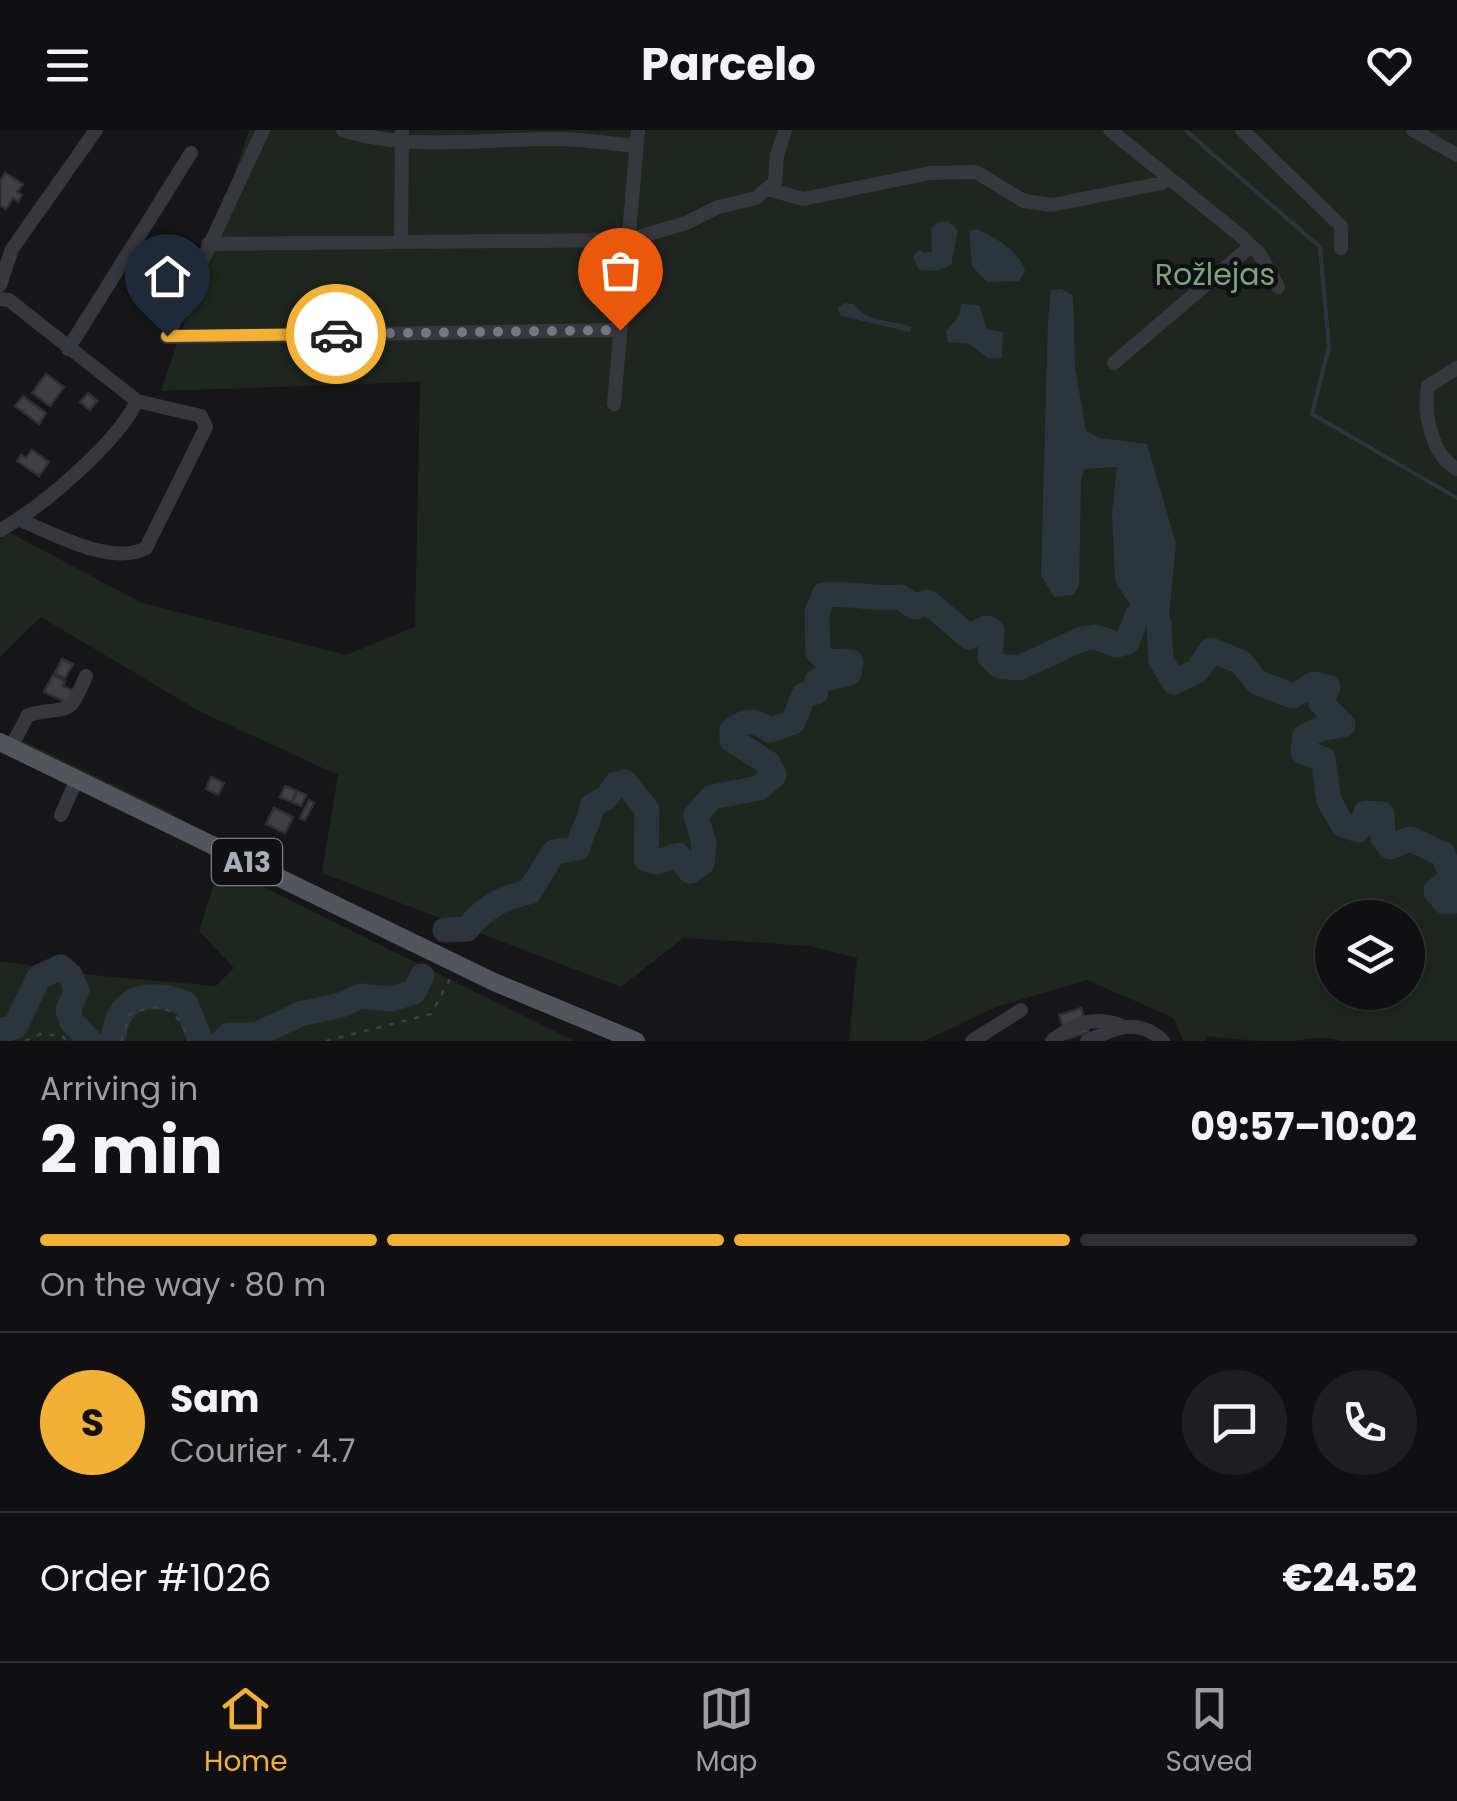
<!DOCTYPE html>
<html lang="en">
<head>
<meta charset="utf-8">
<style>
	:root { --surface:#101012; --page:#1e1e20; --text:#f1f3f6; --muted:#9c9d9f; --line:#303032; --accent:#f2b134 }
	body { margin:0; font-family:Poppins,sans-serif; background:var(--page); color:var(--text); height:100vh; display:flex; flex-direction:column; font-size:38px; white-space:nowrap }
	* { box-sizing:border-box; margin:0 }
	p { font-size:32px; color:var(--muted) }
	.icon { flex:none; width:55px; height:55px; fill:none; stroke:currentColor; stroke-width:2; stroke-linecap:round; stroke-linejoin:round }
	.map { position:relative; height:911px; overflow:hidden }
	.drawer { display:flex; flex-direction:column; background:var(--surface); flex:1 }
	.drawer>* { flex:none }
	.controls { position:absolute; left:1315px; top:770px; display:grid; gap:20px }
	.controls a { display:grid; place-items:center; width:110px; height:110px; border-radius:50%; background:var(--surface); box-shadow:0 5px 15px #0003,0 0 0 2px var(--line); font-size:50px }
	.pin { position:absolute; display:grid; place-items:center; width:85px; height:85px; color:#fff; margin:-102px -42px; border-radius:50% 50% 50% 0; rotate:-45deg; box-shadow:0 0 10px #0007 }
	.pin .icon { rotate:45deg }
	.courier { position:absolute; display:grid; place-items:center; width:100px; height:100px; margin:-50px; border:8px solid #f2b134; border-radius:50%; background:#fff; color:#222; box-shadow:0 2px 12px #0007 }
	.head em { font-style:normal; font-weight:700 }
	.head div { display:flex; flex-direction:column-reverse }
	.head { display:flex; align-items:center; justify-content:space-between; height:170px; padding:0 40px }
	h1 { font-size:65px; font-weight:700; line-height:75px }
	.bar { display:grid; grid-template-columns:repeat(4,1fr); gap:15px 10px; align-content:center; height:120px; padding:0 40px }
	.bar i { height:12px; border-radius:8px; background:var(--line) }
	.bar .selected { background:var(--accent) }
	.bar p { grid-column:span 4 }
	.line { display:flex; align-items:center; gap:25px; padding:0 40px; border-top:2px solid var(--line) }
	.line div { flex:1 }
	.round { display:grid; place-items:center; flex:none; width:105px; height:105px; border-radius:52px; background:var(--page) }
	header { display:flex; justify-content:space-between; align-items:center; height:130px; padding:0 40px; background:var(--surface); font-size:45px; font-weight:700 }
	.tab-bar { display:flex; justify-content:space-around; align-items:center; height:140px; border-top:2px solid var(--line); background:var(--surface); font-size:28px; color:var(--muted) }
	.tab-bar a { display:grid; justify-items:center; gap:5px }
	.tab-bar .selected { color:var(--accent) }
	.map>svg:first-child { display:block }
	.green { fill:#1e261f; fill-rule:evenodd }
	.water { fill:#2c353c }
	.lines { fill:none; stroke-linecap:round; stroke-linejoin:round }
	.stream { stroke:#2c353c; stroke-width:4 }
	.river { stroke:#2c353c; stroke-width:25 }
	.building { fill:#404145; stroke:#303034; stroke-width:2.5 }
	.path { stroke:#3d3f44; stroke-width:2.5; stroke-dasharray:5 8; stroke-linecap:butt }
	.minor { stroke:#37383d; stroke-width:14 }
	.major { stroke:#53555c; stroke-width:18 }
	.done { stroke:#757880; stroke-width:10; stroke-dasharray:0 18 }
	.route { stroke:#f2b134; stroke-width:12 }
	.labels { text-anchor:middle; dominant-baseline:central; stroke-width:9; stroke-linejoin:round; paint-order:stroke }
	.shield { fill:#111113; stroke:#7b7e86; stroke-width:2.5 }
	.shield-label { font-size:28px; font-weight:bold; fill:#a8adb8 }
	.park-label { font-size:30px; fill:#7fa381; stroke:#111113 }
</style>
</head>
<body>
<header><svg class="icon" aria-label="menu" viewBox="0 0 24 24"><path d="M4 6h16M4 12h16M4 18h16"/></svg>Parcelo<svg class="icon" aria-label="heart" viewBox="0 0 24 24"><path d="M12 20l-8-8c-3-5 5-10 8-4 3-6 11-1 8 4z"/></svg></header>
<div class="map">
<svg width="1457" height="911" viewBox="0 0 1457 911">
	<rect width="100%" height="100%" fill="#161618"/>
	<!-- green -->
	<path class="green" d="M 249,0 L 1457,0 L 1457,911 L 1341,911 C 1322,904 1304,911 1284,911 C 1258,911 1234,910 1208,906 L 1205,911 L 1183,911 L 1174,888 L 1087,850 L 996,877 L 924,911 L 849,911 L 857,828 L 810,816 L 683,808 L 621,857 L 322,743 L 338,645 L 199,581 L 41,487 L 0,527 L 0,410 L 3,399 L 142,473 L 346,525 L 415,497 L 420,252 L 161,261 ZM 1332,788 L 1408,788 L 1408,862 L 1332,862 Z
		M 21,610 L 174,684 L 169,686 L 22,614 Z
		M 220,735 L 574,911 L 0,911 L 0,831 L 93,845 L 216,856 L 234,838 L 199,801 Z"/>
	<!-- water -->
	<path class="water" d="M 948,91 L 958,100 L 951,135 L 936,141 L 919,140 L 913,127 L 919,120 L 924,123 L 932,121 L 931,98 L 936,93 Z
		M 977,99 C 995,107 1020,122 1025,141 L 1019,151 L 987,152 L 972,136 L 969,101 Z
		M 1061,159 L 1073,165 L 1075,238 L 1086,301 L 1100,308 L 1147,314 L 1176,414 L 1169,486 L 1159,493 L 1152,483 L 1137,486 L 1115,451 L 1112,382 L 1117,337 L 1084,339 L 1081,351 L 1079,457 L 1073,465 L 1054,467 L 1041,445 L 1048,191 L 1051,160 Z
		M 844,173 L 854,174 C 867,194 891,189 912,197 L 910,202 L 841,186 L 838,178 Z
		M 961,174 L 979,175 L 987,199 L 1003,202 L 1002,228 L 988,228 L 969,214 L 948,212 L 946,201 L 959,186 Z"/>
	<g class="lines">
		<!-- stream -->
		<path class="stream" d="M 1185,0 L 1320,117 L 1329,217 L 1312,284 L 1457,368"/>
		<!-- river -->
		<path class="river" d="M 445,800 L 467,799 C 485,777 501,768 529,762 L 554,722 L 578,718 C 581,701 591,691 592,676 L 607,667 L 616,654 L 625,652 L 647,680 L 646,729 L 658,732 L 678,725 L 690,741 L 702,733 L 704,714 L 696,685 L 712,667 L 759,658 L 774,645 L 768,633 L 732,610 L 732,600 C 748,589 754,590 770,600 L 793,592 L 804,565 L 816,562 L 817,551 L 849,543 L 851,532 L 827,531 L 818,522 L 817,482 L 824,465 C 851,462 873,470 900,467 L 915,477 L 928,472 L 969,507 L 987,498 L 992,501 L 990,527 L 999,536 L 1019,538 L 1082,509 L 1096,507 L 1117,515 L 1127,512 L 1137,486 L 1152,483 L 1159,493 L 1161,530 L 1174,552 L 1197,541 L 1211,520 L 1241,532 L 1257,552 L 1293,566 L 1314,554 L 1328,557 L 1321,573 L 1343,595 L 1320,599 L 1305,606 L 1303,622 L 1323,629 L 1329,671 L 1343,695 L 1358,700 L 1366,683 L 1382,684 L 1383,708 L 1390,717 L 1410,709 L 1443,724 L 1452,747 L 1436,761 L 1445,772 L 1457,771
			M 0,901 L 15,897 L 39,847 L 61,837 L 70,845 L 77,860 L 68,880 L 72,892 L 90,911
			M 112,911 C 115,903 115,894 119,887 C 131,861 164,864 186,874 L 201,911
			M 223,911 L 229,905 L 256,905 L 300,884 L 341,875 L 361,866 L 391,869 L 414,862 L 422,846"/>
	</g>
	<!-- building -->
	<path class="building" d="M 5,43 L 23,54 L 17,62 L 22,65 L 18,72 L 13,68 L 6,79 L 0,75 L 0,51 Z
		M 46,244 L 64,257 L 50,276 L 32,263 Z
		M 88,263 L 97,271 L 90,280 L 80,272 Z
		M 23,266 L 46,283 L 39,294 L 15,276 Z
		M 32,320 L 49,332 L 39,346 L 17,331 L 21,325 L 26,328 Z
		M 62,529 L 73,534 L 65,548 L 55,543 Z
		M 53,545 L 65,551 L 63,556 L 74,561 L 68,573 L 44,562 Z
		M 211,647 L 224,653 L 218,665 L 206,659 Z
		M 285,656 L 297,661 L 292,672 L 280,667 Z
		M 297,661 L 306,665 L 301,676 L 292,672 Z
		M 309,670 L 314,673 L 305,690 L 300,688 Z
		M 274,678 L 293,687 L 285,703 L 266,694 Z
		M 1081,878 L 1089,902 L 1067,909 L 1059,885 Z"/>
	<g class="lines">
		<!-- path -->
		<path class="path" d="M 25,911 L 40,904 L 62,906 L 67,911
			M 121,911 L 130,884 C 164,870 177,879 189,911
			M 326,911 L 431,884 L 450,849"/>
		<!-- minor -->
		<path class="minor" d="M 263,0 L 167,207 L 620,200
			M 343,0 C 412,22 486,8 558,9 C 584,9 610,14 636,16
			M 1110,0 L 1242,107 L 1259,123 L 1278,157
			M 1242,0 L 1341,96 L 1341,118
			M 1413,0 L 1457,25
			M 768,59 L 803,69 L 930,43 L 976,42 L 1024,71 L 1052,75 L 1162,53 L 1166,45
			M 401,112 L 402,0
			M 208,114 L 628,110 L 686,93 L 718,77 L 756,68 L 775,52 L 777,25 L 785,0
			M 0,155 L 12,119 L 96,0
			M 0,169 L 9,170 L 137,271 L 201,286 L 206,297 L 146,418 C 112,437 53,403 20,390
			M 68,219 L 191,23
			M 1114,233 L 1251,116
			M 1457,238 L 1428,256 C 1423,283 1432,326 1457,339
			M 614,274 L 638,0
			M 0,400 C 41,378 117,313 137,271
			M 11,617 L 28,585 C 69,574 67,591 86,546
			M 61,685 L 77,649
			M 972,911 L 1021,880
			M 1052,911 C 1074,893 1094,886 1120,895
			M 1087,911 C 1114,899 1137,886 1163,911"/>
		<!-- major -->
		<path class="major" d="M 0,612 L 494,852 L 636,911"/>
	</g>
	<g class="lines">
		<!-- done -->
		<path class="done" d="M 336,204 L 620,200"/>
		<!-- route -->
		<path class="route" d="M 167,206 L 336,204"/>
	</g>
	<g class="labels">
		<!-- shield labels -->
		<rect class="shield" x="212" y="709" width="70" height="46" rx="8"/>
		<g class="shield-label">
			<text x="247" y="732">A13</text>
		</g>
		<!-- park labels -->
		<g class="park-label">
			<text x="1215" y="144">Rožlejas</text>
		</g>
	</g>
</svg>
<div class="controls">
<a><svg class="icon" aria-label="layers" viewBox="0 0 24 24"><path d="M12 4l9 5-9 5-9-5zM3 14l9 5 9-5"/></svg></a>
</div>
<div class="pin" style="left:620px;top:200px;background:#ea580c"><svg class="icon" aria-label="bag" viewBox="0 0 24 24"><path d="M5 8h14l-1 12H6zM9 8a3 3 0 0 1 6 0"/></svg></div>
<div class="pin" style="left:167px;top:206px;background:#1f2937"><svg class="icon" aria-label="home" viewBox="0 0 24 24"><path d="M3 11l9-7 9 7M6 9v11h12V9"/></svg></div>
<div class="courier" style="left:336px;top:204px"><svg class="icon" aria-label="car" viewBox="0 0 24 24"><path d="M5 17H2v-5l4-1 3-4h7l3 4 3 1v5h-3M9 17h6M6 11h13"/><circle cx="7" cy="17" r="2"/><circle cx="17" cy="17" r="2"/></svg></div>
</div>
<section class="drawer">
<div class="head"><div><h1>2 min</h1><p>Arriving in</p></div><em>09:57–10:02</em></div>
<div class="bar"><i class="selected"></i><i class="selected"></i><i class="selected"></i><i></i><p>On the way · 80 m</p></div>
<div class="line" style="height:180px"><b class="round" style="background:var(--accent);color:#111">S</b><div><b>Sam</b><p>Courier · 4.7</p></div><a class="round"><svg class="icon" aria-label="chat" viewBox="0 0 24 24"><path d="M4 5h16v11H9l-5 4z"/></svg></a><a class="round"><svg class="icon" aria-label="phone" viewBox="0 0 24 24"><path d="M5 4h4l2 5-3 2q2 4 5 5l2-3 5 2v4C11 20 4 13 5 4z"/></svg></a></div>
<div class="line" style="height:130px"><div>Order #1026</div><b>€24.52</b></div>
</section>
<nav class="tab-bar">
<a class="selected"><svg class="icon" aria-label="home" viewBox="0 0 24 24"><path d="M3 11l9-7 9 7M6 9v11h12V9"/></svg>Home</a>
<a><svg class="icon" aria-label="map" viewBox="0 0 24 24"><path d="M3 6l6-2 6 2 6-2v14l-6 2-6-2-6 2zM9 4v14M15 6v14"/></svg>Map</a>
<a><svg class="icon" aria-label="saved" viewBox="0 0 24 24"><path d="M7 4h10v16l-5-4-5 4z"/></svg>Saved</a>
</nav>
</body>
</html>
